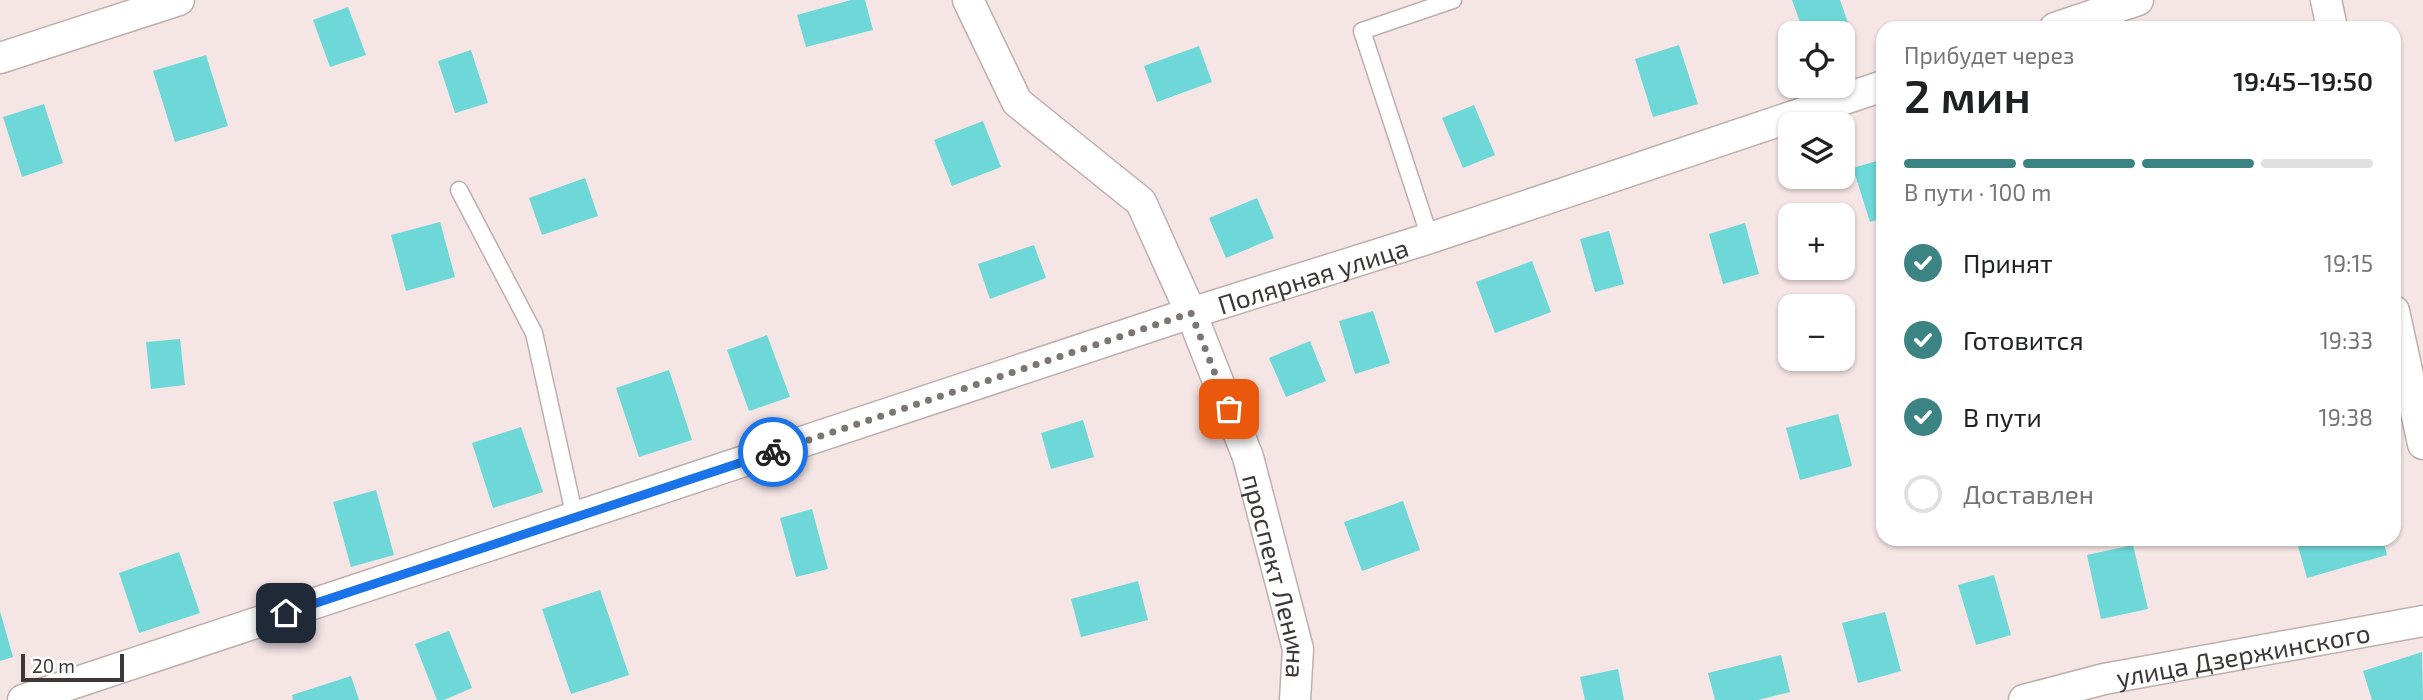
<!DOCTYPE html>
<html lang="ru">
<head>
<meta charset="utf-8">
<style>
	:root { --surface:#fff; --page:#f2f2f2; --text:#202124; --muted:#757577; --line:#e0e0e0; --accent:#3b8483 }
	body { margin:0; font-family:"Exo 2",sans-serif; background:var(--page); color:var(--text); height:100vh; display:flex; flex-direction:column; font-size:26px; white-space:nowrap }
	* { box-sizing:border-box; margin:0 }
	p { font-size:23px; color:var(--muted) }
	.icon { flex:none; width:38px; height:38px; fill:none; stroke:currentColor; stroke-width:2; stroke-linecap:round; stroke-linejoin:round }
	.map { position:relative; flex:1; overflow:hidden }
	.details { position:absolute; left:1876px; top:21px; width:525px; height:525px; display:flex; flex-direction:column; background:var(--surface); border-radius:21px; box-shadow:0 2px 5px #0004 }
	.details>* { flex:none }
	.buttons { position:absolute; left:1778px; top:21px; display:grid; gap:14px }
	.buttons a { display:grid; place-items:center; width:77px; height:77px; border-radius:14px; background:var(--surface); box-shadow:0 2px 5px #0004; font-size:35px }
	.scale { position:absolute; left:21px; bottom:18px; width:103px; box-sizing:border-box; padding-left:7px; border:4px solid #3d3737; border-top:0; font-size:19px; line-height:24px; white-space:nowrap; color:#3d3737; -webkit-text-stroke:5px #fff; paint-order:stroke }
	.pin { position:absolute; display:grid; place-items:center; width:60px; height:60px; color:#fff; margin:-30px; border-radius:14px; box-shadow:0 4px 10px #0006 }
	.courier { position:absolute; display:grid; place-items:center; width:70px; height:70px; margin:-35px; border:5px solid #1a73e8; border-radius:50%; background:#fff; color:#222; box-shadow:0 2px 9px #0007 }
	.head em { font-style:normal; font-weight:600 }
	.head div { display:flex; flex-direction:column-reverse }
	.head { display:flex; align-items:center; justify-content:space-between; height:119px; padding:0 28px }
	h1 { font-size:46px; font-weight:600; line-height:52px }
	.bar { display:grid; grid-template-columns:repeat(4,1fr); gap:10px 7px; align-content:center; height:84px; padding:0 28px }
	.bar i { height:9px; border-radius:5px; background:var(--line) }
	.bar .selected { background:var(--accent) }
	.bar p { grid-column:span 4 }
	ol { padding:0 28px; list-style:none }
	li { display:flex; align-items:center; gap:21px; height:77px }
	li p { margin-inline-start:auto }
	li .icon { padding:7px; border-radius:50%; background:var(--accent); color:#fff; stroke-width:4 }
	li:last-child { color:var(--muted) }
	li i { width:38px; height:38px; border:4px solid var(--line); border-radius:50% }
	.map>svg:first-child { display:block }
	.building { fill:#6dd8d7 }
	.lines { fill:none; stroke-linecap:round; stroke-linejoin:round }
	.lane-casing { stroke:#beafae; stroke-width:19 }
	.street-casing { stroke:#beafae; stroke-width:33 }
	.lane { stroke:#fff; stroke-width:16 }
	.street { stroke:#fff; stroke-width:30 }
	.done { stroke:#7d7474; stroke-width:7; stroke-dasharray:0 12.6 }
	.route { stroke:#1a73e8; stroke-width:9 }
	.labels { text-anchor:middle; dominant-baseline:central; stroke-width:6; stroke-linejoin:round; paint-order:stroke }
	.street-label { font-size:26px; fill:#3d3737; stroke:#fff }
</style>
</head>
<body>
<div class="map">
<svg width="2423" height="700" viewBox="0 0 2423 700">
	<rect width="100%" height="100%" fill="#f5e5e5"/>
	<!-- building -->
	<path class="building" d="M 851,0 L 865,0 L 873,30 L 806,47 L 797,15 Z
		M 1792,0 L 1840,0 L 1852,34 L 1843,37 L 1843,33 L 1804,33 Z
		M 348,7 L 366,55 L 330,67 L 313,20 Z
		M 1679,45 L 1698,104 L 1653,117 L 1635,59 Z
		M 1199,46 L 1212,82 L 1157,102 L 1144,66 Z
		M 471,50 L 488,103 L 455,113 L 438,61 Z
		M 206,55 L 228,126 L 175,142 L 153,71 Z
		M 44,104 L 63,163 L 22,177 L 3,117 Z
		M 1474,105 L 1495,155 L 1463,168 L 1442,118 Z
		M 983,121 L 1001,167 L 952,186 L 934,140 Z
		M 1883,159 L 1883,218 L 1870,222 L 1853,168 Z
		M 585,178 L 598,216 L 542,235 L 529,198 Z
		M 1257,198 L 1274,238 L 1226,258 L 1209,218 Z
		M 440,222 L 455,277 L 406,291 L 391,235 Z
		M 1745,223 L 1759,274 L 1723,284 L 1709,234 Z
		M 1609,231 L 1624,284 L 1595,292 L 1580,239 Z
		M 1034,245 L 1046,278 L 990,299 L 978,264 Z
		M 1532,261 L 1551,312 L 1495,333 L 1476,282 Z
		M 1373,311 L 1390,363 L 1355,374 L 1339,321 Z
		M 767,335 L 790,397 L 749,411 L 727,350 Z
		M 180,339 L 185,385 L 151,389 L 146,342 Z
		M 1310,341 L 1326,381 L 1286,397 L 1269,358 Z
		M 669,370 L 692,440 L 639,457 L 616,388 Z
		M 1838,414 L 1852,466 L 1800,480 L 1786,428 Z
		M 1083,420 L 1094,457 L 1051,469 L 1041,433 Z
		M 521,427 L 543,492 L 493,508 L 472,443 Z
		M 376,490 L 394,555 L 351,567 L 333,502 Z
		M 1403,501 L 1420,550 L 1362,571 L 1344,522 Z
		M 812,509 L 828,569 L 796,577 L 780,518 Z
		M 2296,539 L 2383,539 L 2387,555 L 2307,578 Z
		M 2133,545 L 2148,609 L 2101,619 L 2087,555 Z
		M 179,552 L 200,613 L 139,633 L 119,573 Z
		M 1994,575 L 2011,635 L 1976,645 L 1958,585 Z
		M 1138,581 L 1148,620 L 1081,637 L 1071,599 Z
		M 600,590 L 629,675 L 571,694 L 542,609 Z
		M 0,611 L 13,657 L 0,661 Z
		M 1885,612 L 1901,671 L 1858,683 L 1842,623 Z
		M 449,631 L 472,688 L 444,700 L 437,700 L 415,644 Z
		M 2422,652 L 2423,700 L 2372,700 L 2363,671 Z
		M 1781,655 L 1790,692 L 1758,700 L 1715,700 L 1708,673 Z
		M 1618,669 L 1624,700 L 1585,700 L 1580,677 Z
		M 351,676 L 359,700 L 293,700 L 292,695 Z"/>
	<g class="lines">
		<defs>
			<path id="lane" d="M 459,190 L 534,333 L 575,518
				M 1430,238 L 1362,31 L 1453,0"/>
			<g id="street">
				<path id="s1" d="M 968,0 L 1017,102 L 1141,202 L 1191,313 L 1248,457 L 1298,649 L 1295,700"/>
				<path d="M 2326,0 L 2332,28"/>
				<path d="M 2055,28 L 2138,0"/>
				<path d="M 0,58 L 179,0"/>
				<path d="M 2394,311 L 2423,444"/>
				<path id="s2" d="M 23,700 L 1191,313 L 1430,238 L 1883,86"/>
				<path id="s3" d="M 2024,700 L 2104,679 L 2423,621"/>
			</g>
		</defs>
		<!-- lane casing -->
		<use href="#lane" class="lane-casing"/>
		<!-- street casing -->
		<use href="#street" class="street-casing"/>
		<!-- lane -->
		<use href="#lane" class="lane"/>
		<!-- street -->
		<use href="#street" class="street"/>
	</g>
	<g class="lines">
		<!-- done -->
		<path class="done" d="M 773,452 L 1191,313 L 1229,409"/>
		<!-- route -->
		<path class="route" d="M 286,613 L 773,452"/>
	</g>
	<g class="labels">
		<!-- street labels -->
		<g class="street-label">
			<text stroke="none"><textPath href="#s2" startOffset="1358">Полярная улица</textPath></text>
			<text stroke="none"><textPath href="#s1" startOffset="672">проспект Ленина</textPath></text>
			<text stroke="none"><textPath href="#s3" startOffset="224">улица Дзержинского</textPath></text>
		</g>
	</g>
</svg>
<div class="buttons">
<a><svg class="icon" aria-label="locate" viewBox="0 0 24 24"><circle cx="12" cy="12" r="6"/><path d="M12 2v4M12 18v4M2 12h4M18 12h4"/></svg></a>
<a><svg class="icon" aria-label="layers" viewBox="0 0 24 24"><path d="M12 4l9 5-9 5-9-5zM3 14l9 5 9-5"/></svg></a>
<a>+</a>
<a>−</a>
</div>
<div class="scale">20 m</div>
<div class="pin" style="left:1229px;top:409px;background:#ea580c"><svg class="icon" aria-label="bag" viewBox="0 0 24 24"><path d="M5 8h14l-1 12H6zM9 8a3 3 0 0 1 6 0"/></svg></div>
<div class="pin" style="left:286px;top:613px;background:#1f2937"><svg class="icon" aria-label="home" viewBox="0 0 24 24"><path d="M3 11l9-7 9 7M6 9v11h12V9"/></svg></div>
<div class="courier" style="left:773px;top:452px"><svg class="icon" aria-label="bike" viewBox="0 0 24 24"><circle cx="6" cy="16" r="4"/><circle cx="18" cy="16" r="4"/><path d="M6 16l4-8h5l3 8M10 8l3 8H6M13 5h3"/></svg></div>
<section class="details">
<div class="head"><div><h1>2 мин</h1><p>Прибудет через</p></div><em>19:45–19:50</em></div>
<div class="bar"><i class="selected"></i><i class="selected"></i><i class="selected"></i><i></i><p>В пути · 100 m</p></div>
<ol>
<li><svg class="icon" aria-label="check" viewBox="0 0 24 24"><path d="M5 12l5 5 9-10"/></svg>Принят<p>19:15</p></li>
<li><svg class="icon" aria-label="check" viewBox="0 0 24 24"><path d="M5 12l5 5 9-10"/></svg>Готовится<p>19:33</p></li>
<li><svg class="icon" aria-label="check" viewBox="0 0 24 24"><path d="M5 12l5 5 9-10"/></svg>В пути<p>19:38</p></li>
<li><i></i>Доставлен</li>
</ol>
</section>
</div>
</body>
</html>
